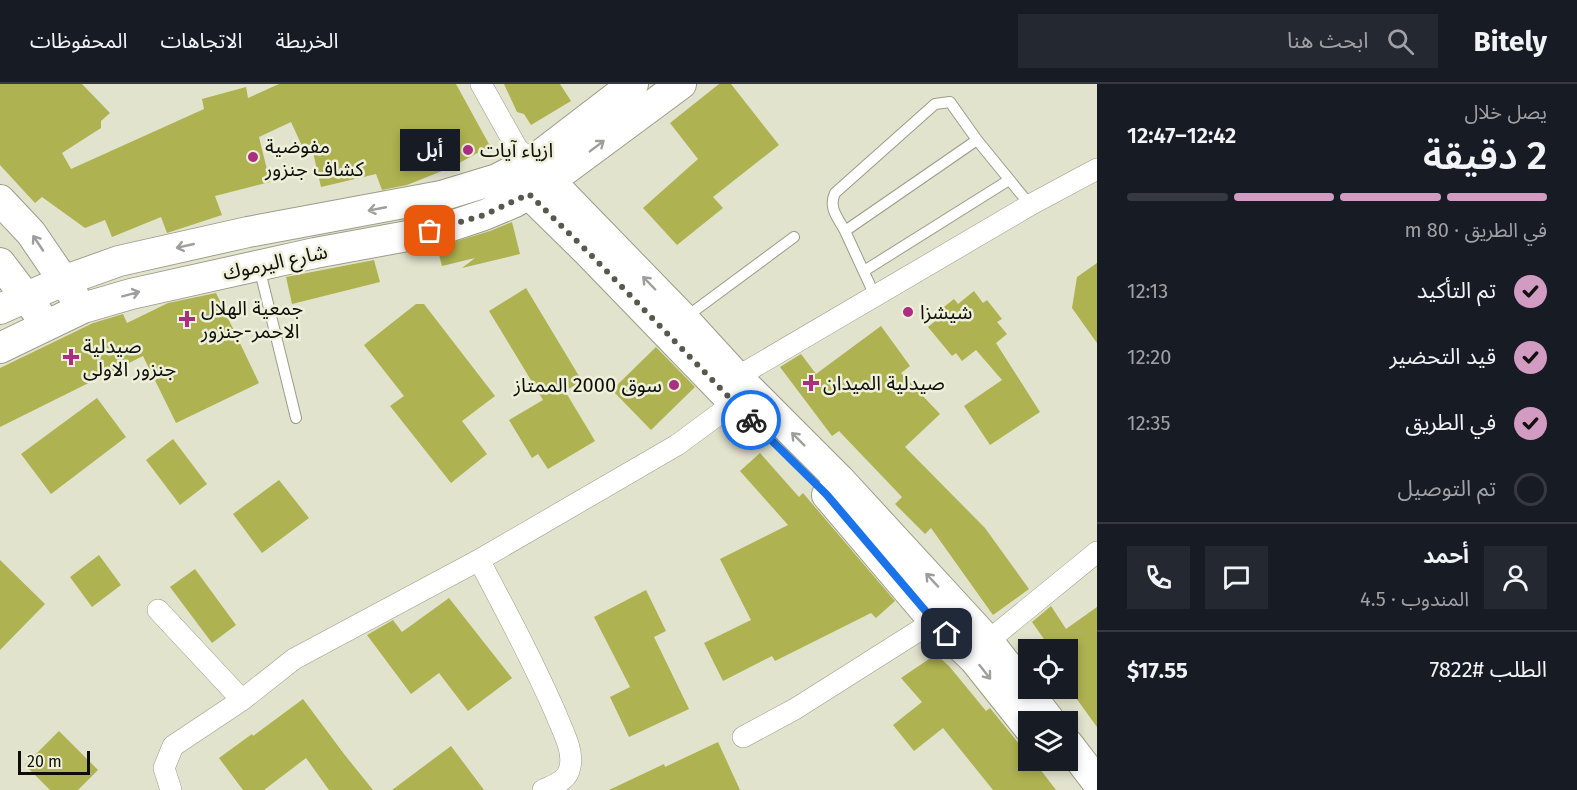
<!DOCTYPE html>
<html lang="ar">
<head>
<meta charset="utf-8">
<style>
	:root { --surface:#171b24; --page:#242831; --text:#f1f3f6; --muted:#9ea1a6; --line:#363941; --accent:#d29bc1 }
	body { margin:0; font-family:"Fira Sans","Noto Sans Arabic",sans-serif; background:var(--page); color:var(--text); direction:rtl; height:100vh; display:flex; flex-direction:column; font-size:22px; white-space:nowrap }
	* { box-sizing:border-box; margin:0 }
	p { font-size:20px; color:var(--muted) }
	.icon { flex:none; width:33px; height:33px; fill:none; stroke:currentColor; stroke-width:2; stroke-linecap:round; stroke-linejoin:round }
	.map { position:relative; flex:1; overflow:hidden; direction:ltr }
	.side { display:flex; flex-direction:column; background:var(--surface); width:480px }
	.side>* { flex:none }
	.controls { position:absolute; left:1018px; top:555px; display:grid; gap:12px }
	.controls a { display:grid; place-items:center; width:60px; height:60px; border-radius:0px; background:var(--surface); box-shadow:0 3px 9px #0003; font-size:30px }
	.scale { position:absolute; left:18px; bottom:15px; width:72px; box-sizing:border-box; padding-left:6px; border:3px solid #0d0e07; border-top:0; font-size:16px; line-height:21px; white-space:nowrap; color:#0d0e07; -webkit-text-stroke:4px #eef0da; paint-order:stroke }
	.pin { position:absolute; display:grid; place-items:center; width:51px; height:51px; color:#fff; margin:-26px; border-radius:12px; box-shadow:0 3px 9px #0006 }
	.courier { position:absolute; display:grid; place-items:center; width:60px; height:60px; margin:-30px; border:4px solid #1a73e8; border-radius:50%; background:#fff; color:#222; box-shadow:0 2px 8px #0007 }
	.bubble { position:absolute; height:42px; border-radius:0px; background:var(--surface); box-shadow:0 3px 9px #0003; font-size:20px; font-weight:600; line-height:42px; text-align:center; direction:rtl }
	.headline em { font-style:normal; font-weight:600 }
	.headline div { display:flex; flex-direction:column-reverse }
	.headline { display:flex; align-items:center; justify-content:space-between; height:102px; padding:0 30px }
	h1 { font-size:39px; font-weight:600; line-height:45px }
	.bar { display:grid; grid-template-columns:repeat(4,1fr); gap:9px 6px; align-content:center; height:72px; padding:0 30px }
	.bar i { height:8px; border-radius:4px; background:var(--line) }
	.bar .selected { background:var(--accent) }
	.bar p { grid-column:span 4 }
	.line { display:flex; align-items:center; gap:15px; padding:0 30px; border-top:2px solid var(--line) }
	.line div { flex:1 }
	.round { display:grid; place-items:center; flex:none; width:63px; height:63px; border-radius:0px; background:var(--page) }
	ol { padding:0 30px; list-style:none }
	li { display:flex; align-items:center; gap:18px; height:66px }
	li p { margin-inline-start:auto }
	li .icon { padding:6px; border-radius:50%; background:var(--accent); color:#111; stroke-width:4 }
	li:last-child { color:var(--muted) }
	li i { width:33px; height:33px; border:3px solid var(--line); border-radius:50% }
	header { display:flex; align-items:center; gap:36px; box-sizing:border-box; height:84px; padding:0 30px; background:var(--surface); border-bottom:2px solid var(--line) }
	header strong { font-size:28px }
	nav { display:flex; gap:33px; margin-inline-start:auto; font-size:21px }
	.search { width:420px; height:54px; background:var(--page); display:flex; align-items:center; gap:15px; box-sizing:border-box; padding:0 21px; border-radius:0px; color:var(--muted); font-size:22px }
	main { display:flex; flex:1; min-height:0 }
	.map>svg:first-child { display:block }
	.building { fill:#aeb250 }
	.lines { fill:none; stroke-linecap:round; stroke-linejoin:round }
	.lane-casing { stroke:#9b9c88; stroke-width:12 }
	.street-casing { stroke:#9b9c88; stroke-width:22 }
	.secondary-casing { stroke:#9b9c88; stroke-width:32 }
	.lane { stroke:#fff; stroke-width:10 }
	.street { stroke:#fff; stroke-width:21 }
	.secondary { stroke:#fff; stroke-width:30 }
	.oneway { stroke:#9e9f9c }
	.done { stroke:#57594c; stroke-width:6; stroke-dasharray:0 10.8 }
	.route { stroke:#1a73e8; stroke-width:8 }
	.poi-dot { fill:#ab2f81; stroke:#eef0da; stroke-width:2 }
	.labels { text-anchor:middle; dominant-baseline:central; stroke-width:5; stroke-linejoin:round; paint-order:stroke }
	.poi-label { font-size:20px; fill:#0d0e07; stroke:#eef0da; text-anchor:start }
	.street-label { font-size:20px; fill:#0d0e07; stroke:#eef0da }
</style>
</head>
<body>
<header>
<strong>Bitely</strong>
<div class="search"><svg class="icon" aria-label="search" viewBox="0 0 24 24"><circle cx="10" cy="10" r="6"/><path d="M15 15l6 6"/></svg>ابحث هنا</div>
<nav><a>الخريطة</a><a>الاتجاهات</a><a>المحفوظات</a></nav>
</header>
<main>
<section class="side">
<div class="headline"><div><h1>2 دقيقة</h1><p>يصل خلال</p></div><em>12:42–12:47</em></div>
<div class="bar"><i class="selected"></i><i class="selected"></i><i class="selected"></i><i></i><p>في الطريق · 80 m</p></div>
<ol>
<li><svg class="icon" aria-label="check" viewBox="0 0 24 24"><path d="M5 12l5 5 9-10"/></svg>تم التأكيد<p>12:13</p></li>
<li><svg class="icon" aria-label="check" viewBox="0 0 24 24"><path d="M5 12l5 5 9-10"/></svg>قيد التحضير<p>12:20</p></li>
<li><svg class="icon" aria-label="check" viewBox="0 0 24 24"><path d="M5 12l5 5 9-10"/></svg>في الطريق<p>12:35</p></li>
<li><i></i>تم التوصيل</li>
</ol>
<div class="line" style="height:108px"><a class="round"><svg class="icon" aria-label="person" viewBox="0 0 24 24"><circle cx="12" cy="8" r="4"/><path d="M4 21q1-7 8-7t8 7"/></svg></a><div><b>أحمد</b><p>المندوب · 4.5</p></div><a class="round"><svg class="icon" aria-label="chat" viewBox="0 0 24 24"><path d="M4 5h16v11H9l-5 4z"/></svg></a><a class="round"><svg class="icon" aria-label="phone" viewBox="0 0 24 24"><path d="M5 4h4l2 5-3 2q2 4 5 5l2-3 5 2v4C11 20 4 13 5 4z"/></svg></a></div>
<div class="line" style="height:78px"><div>الطلب #7822</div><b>$17.55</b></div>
</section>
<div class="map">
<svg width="1097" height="706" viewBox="0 0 1097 706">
	<rect width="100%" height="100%" fill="#e1e3cd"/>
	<!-- building -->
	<path class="building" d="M 0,0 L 82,0 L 110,29 L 101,37 L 101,44 L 62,69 L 71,85 L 204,25 L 202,15 L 246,3 L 248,14 L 279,0 L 456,0 L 490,62 L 452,83 L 407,101 L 382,106 L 376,90 L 321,103 L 311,60 L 303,64 L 291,38 L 259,53 L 270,98 L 215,112 L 222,131 L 167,149 L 161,133 L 112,153 L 105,136 L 85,144 L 42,113 L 35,119 L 0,81 Z
		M 504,0 L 560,0 L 571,17 L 531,41 L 524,30 L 517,28 Z
		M 719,0 L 731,0 L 779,61 L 713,113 L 723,124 L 677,161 L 643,124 L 698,75 L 670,39 Z
		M 512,138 L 520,170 L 462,184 L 475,174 L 442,182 L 437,163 L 490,147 Z
		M 374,176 L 380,198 L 292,220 L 286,193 Z
		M 1097,179 L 1097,259 L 1072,224 L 1077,193 Z
		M 526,204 L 582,297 L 565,307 L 595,357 L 548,385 L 538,370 L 532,374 L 509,336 L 543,316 L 489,227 Z
		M 974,207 L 983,219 L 987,216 L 1002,235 L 997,238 L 1007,250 L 996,259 L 1040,328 L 990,361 L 964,322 L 1002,296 L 976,266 L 962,277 L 956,269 L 952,272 L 928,243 L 939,234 L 935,230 L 954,215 L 958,220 Z
		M 216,209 L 259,299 L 176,339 L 143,272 L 0,343 L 0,284 L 93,239 L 123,230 L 127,239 L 168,219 Z
		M 416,220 L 424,220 L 495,312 L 462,337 L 487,370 L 451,399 L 390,322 L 404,312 L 364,261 Z
		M 881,242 L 910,282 L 901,289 L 940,330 L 905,363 L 985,444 L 1029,505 L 993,531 L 931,444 L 925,450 L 895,420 L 902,413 L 839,347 L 832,352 L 780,283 L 801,270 L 816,290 Z
		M 656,263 L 695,303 L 651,346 L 612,306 Z
		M 97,314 L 126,353 L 51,410 L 21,370 Z
		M 173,355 L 207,400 L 180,421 L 146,376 Z
		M 760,369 L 799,413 L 803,409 L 895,517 L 876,534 L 871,529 L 775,577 L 772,572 L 723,597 L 704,559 L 751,536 L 720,475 L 788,441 L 740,387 Z
		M 279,396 L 309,434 L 262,469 L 233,430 Z
		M 99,471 L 121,501 L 92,523 L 70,493 Z
		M 0,476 L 45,520 L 0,566 Z
		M 195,485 L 236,541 L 212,559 L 170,503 Z
		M 646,506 L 666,547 L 654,553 L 689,625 L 629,653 L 610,613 L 630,603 L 594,533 Z
		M 449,514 L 512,594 L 468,627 L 439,589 L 411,610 L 367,551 L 393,536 L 402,548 Z
		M 1051,522 L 1066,545 L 1097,523 L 1097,643 L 1068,603 L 1068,566 L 1036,566 L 1046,558 L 1032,538 Z
		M 939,573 L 949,582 L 986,627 L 990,624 L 1029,672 L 1029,676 L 1033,676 L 1056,706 L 993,706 L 943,644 L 914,667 L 893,641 L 922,618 L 901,594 L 929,575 Z
		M 303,615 L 344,670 L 373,706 L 329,706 L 306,674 L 264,706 L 243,706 L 219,674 L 252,650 L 253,652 Z
		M 59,647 L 98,686 L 78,706 L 50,706 L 25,681 Z
		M 718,658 L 740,706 L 609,706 L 664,680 L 665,683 Z
		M 451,662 L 484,706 L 392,706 Z"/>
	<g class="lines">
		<defs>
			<path id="lane" d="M 845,147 C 838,134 828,124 835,109 L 935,20 L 950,18 L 977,56
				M 259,183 L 296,334
				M 864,187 L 1009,96
				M 875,212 L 845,147 L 977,56 L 1030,121
				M 686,233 L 794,153"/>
			<path id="street" d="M 481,0 L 518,66 L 534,76
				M 737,293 L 1030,121 L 1097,85
				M 479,476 C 506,527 533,577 556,630 C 562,646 574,666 570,683 C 568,697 553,701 543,706
				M 158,526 L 242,616
				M 988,557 L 1097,468
				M 743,653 L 795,625 L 934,537
				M 171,706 L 164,684 L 173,662 L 242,616 L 294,575 L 479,476 L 677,361 L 734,319"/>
			<path id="secondary" d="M 534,76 L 550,97 L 684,235 L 737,293 L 840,396 L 988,557 L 1051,638
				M 513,88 L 529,110 L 589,169 L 741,326
				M 0,116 L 31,149 L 74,212
				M 0,179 L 38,229
				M 0,225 L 63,197 L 119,177 L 248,148 L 441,112 L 497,95 L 534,76 L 633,0
				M 0,264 L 83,224 L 131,210 L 315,169 L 413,151 L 448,143 L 484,131 L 515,118 L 550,97 L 681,0
				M 827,411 L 934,537 L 974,575 L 1029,644
				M 1068,660 L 1097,698"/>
		</defs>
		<!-- lane casing -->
		<use href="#lane" class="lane-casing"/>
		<!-- street casing -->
		<use href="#street" class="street-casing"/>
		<!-- secondary casing -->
		<use href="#secondary" class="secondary-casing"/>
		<!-- lane -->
		<use href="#lane" class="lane"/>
		<!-- street -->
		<use href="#street" class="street"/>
		<!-- secondary -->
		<use href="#secondary" class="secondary"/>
	</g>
	<!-- one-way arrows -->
	<defs><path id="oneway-shaft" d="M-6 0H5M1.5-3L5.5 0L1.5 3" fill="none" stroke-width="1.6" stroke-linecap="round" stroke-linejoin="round" transform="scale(1.5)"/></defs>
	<g class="oneway">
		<use href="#oneway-shaft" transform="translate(597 62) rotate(-37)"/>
		<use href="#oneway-shaft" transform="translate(377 125) rotate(169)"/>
		<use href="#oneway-shaft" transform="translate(38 159) rotate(-124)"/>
		<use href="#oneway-shaft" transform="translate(185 162) rotate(167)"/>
		<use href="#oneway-shaft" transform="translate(649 199) rotate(-134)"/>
		<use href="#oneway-shaft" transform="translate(131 210) rotate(-15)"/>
		<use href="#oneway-shaft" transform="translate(798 355) rotate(-135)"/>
		<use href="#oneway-shaft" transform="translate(932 496) rotate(-133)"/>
		<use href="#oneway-shaft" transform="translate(985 588) rotate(52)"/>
	</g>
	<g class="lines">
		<!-- done -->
		<path class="done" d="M 430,147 L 484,131 L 529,110 L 589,169 L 751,336"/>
		<!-- route -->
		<path class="route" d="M 751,336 L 827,411 L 934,537 L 947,550"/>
	</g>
	<!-- markers -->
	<g class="poi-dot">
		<circle cx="468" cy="66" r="6"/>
		<circle cx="253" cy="73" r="6"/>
		<circle cx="908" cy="228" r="6"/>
		<path d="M184 226h6v6h6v6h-6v6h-6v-6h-6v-6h6z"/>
		<path d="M68 264h6v6h6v6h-6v6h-6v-6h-6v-6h6z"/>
		<path d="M808 290h6v6h6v6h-6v6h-6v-6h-6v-6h6z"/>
		<circle cx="674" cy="301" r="6"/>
	</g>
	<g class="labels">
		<!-- poi labels -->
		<g class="poi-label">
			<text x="265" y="62">مفوضية<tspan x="265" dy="23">كشاف جنزور</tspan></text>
			<text x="480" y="66">ازياء آيات</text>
			<text x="201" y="224">جمعية الهلال<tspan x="201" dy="23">الاحمر-جنزور</tspan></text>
			<text x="920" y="228">شيشزا</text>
			<text x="83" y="262">صيدلية<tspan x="83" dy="23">جنزور الاولى</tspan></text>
			<text x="823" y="299">صيدلية الميدان</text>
			<text x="662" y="301" text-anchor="end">سوق 2000 الممتاز</text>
		</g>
		<!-- street labels -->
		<g class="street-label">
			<text transform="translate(275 178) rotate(-12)">شارع اليرموك</text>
		</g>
	</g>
</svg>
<div class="controls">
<a><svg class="icon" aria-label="locate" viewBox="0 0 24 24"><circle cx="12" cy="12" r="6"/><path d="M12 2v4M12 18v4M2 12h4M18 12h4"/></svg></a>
<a><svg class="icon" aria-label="layers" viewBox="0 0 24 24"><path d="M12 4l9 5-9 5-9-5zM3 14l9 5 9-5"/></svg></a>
</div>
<div class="scale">20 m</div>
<div class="pin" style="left:430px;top:147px;background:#ea580c"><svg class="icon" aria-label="bag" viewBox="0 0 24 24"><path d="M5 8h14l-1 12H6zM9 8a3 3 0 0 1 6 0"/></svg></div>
<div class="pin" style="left:947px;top:550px;background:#1f2937"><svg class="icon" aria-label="home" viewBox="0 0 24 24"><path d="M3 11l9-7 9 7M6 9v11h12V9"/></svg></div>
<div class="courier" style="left:751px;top:336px"><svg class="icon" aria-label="bike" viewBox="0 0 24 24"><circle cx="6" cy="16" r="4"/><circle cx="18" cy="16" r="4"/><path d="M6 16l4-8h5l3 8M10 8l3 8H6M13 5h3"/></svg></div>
<div class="bubble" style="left:400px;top:45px;width:60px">أبل</div>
</div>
</main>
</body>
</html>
